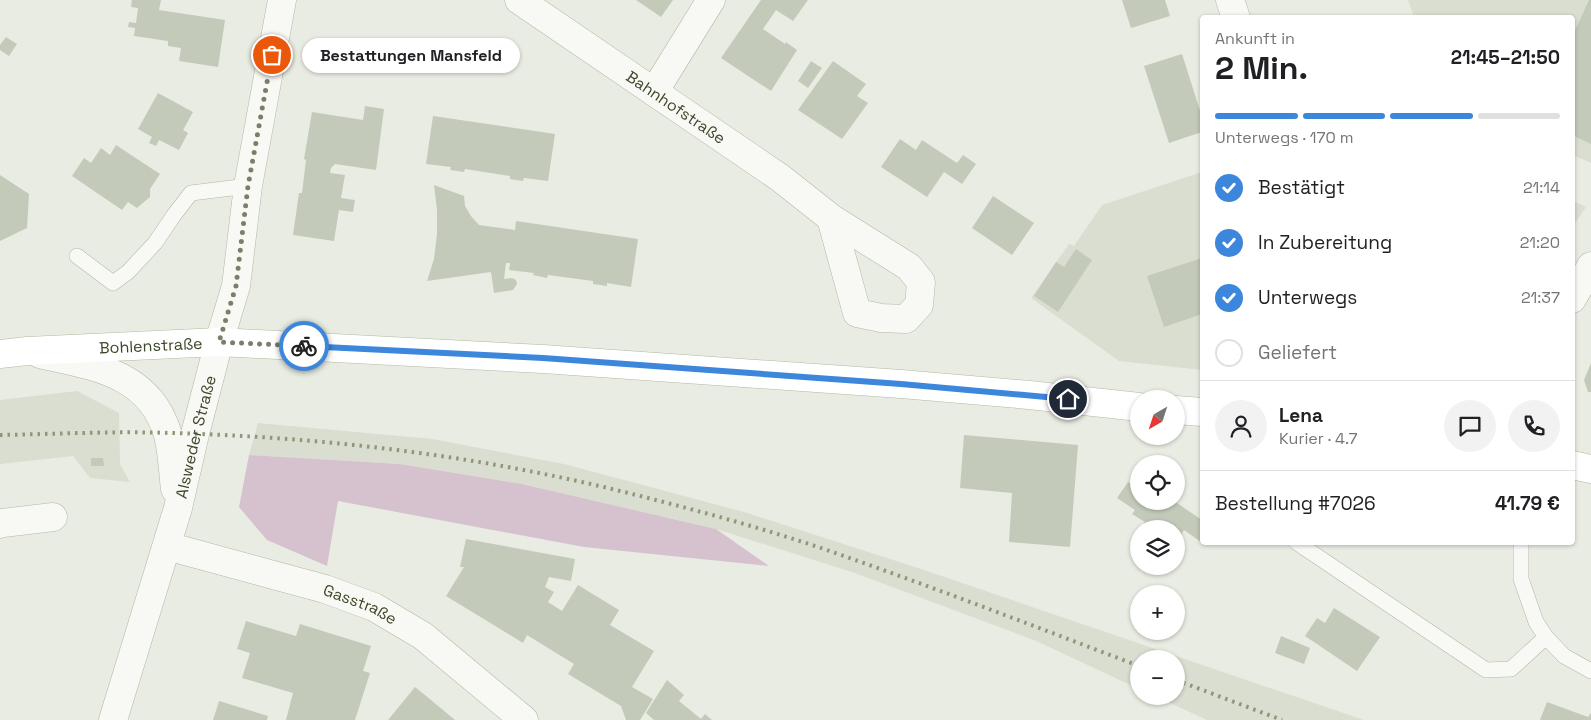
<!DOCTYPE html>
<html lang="de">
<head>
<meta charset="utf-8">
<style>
	:root { --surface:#fff; --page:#f2f2f2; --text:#202124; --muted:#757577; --line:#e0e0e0; --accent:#3c86dc }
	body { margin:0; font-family:"Space Grotesk",sans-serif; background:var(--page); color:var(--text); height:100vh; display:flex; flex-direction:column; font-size:19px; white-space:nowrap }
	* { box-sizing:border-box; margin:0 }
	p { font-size:16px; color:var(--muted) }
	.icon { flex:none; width:28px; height:28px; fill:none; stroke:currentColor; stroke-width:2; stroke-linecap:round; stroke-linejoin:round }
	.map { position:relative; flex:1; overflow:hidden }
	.panel { position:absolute; left:1200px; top:15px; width:375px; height:530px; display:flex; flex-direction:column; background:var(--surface); border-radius:5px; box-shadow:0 1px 4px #0004 }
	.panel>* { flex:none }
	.needle { width:32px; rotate:219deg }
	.tools { position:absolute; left:1130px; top:390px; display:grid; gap:10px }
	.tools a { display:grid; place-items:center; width:55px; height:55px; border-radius:50%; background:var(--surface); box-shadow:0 1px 4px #0004; font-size:25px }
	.pin { position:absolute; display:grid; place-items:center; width:42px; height:42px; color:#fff; margin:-21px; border:2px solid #fff; border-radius:50%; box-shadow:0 1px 5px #0007 }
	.courier { position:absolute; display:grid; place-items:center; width:50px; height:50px; margin:-25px; border:4px solid #3c86dc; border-radius:50%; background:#fff; color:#222; box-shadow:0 1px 6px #0007 }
	.bubble { position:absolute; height:35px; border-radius:18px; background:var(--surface); box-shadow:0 1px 4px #0004; font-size:16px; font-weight:600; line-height:35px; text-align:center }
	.head em { font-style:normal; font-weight:600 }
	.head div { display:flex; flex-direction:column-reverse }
	.head { display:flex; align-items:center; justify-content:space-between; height:85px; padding:0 15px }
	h1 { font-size:32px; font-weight:600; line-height:38px }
	.bar { display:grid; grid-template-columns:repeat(4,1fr); gap:8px 5px; align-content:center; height:60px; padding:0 15px }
	.bar i { height:6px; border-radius:4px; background:var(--line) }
	.bar .active { background:var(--accent) }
	.bar p { grid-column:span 4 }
	.line { display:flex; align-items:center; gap:12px; padding:0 15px; border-top:1px solid var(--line) }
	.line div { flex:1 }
	.round { display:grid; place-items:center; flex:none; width:52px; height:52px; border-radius:26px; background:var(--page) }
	ol { padding:0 15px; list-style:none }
	li { display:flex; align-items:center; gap:15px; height:55px }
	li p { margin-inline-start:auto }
	li .icon { padding:5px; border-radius:50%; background:var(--accent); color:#fff; stroke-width:4 }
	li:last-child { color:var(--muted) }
	li i { width:28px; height:28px; border:2px solid var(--line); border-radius:50% }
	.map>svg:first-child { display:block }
	.built { fill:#d9ded0 }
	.green { fill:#d6c2ce }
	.building { fill:#c4cab9 }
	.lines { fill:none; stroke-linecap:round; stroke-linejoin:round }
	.service-casing { stroke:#b2b7a6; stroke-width:16 }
	.minor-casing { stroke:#b2b7a6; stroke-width:29 }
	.tertiary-casing { stroke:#b2b7a6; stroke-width:29 }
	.primary-casing { stroke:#b2b9a0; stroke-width:29 }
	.service { stroke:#f8f9f5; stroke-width:15 }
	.minor { stroke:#f8f9f5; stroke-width:28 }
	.tertiary { stroke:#f8f9f5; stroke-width:28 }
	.primary { stroke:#fff; stroke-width:28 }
	.rail { stroke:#8e977a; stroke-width:4; stroke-dasharray:2.5 5; stroke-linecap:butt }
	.done { stroke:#798069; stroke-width:5; stroke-dasharray:0 9 }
	.route { stroke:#3c86dc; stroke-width:6 }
	.labels { text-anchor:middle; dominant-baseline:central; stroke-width:4; stroke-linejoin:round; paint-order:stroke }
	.street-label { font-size:16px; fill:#3c4628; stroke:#f7f9f2 }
</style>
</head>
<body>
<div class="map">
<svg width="1591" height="720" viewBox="0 0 1591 720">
	<rect width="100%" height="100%" fill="#e9ece2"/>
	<!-- built -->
	<path class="built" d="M 1408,0 L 1591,0 L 1591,163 L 1573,155 L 1572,18 L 1414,17 Z
		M 1202,172 L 1202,370 L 1119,361 L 1031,298 L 1069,244 L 1074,246 L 1102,205 Z
		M 1573,201 L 1586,207 L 1573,226 Z
		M 77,391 L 119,413 L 120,464 L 130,482 L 90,478 L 73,456 L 0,464 L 0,400 Z
		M 258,423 L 432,439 L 564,464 L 744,512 L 918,568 L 1364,720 L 1207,720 L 1155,696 L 1176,696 L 1176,659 L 1139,659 L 1139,689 L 1034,640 L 852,572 L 716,529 L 522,484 L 400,464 L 249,455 Z"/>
	<!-- green -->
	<path class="green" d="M 249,455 L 400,464 L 522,484 L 716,529 L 769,566 L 584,547 L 338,501 L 327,566 L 267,540 L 239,507 Z"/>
	<!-- building -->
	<path class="building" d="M 132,0 L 161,0 L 159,10 L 225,20 L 218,67 L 179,61 L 181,48 L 168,46 L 168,41 L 134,36 L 135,28 L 128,27 L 129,22 L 136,23 L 138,8 L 131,7 Z
		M 636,0 L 673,0 L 661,17 Z
		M 761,0 L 808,0 L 793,21 L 776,10 L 763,29 L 785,44 L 786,42 L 797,50 L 771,91 L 721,58 Z
		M 1122,0 L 1165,0 L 1170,16 L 1131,28 Z
		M 1589,0 L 1591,0 L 1591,144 L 1572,135 L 1572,37 Z
		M 6,37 L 17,44 L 9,56 L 0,50 L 0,45 Z
		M 1182,54 L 1202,117 L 1202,132 L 1169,143 L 1144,66 Z
		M 811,61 L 822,68 L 808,88 L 798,81 Z
		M 833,61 L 866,84 L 857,96 L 868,103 L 842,139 L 798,110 Z
		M 158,93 L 193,112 L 183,130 L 188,133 L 179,150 L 159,140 L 156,146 L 149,143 L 152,137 L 138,129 Z
		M 365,106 L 384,109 L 376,170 L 335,164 L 331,168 L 330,173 L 345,175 L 341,198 L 355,200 L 353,212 L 339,210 L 334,241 L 293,235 L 299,193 L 302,193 L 306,160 L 304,159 L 312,112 L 363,120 Z
		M 433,116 L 555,134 L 548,181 L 524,178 L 523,181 L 510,179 L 510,176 L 465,169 L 464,172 L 450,170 L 451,167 L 426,164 Z
		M 900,139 L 916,150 L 922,140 L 957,163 L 963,155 L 976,164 L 962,184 L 944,172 L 927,197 L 881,167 Z
		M 116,145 L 160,174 L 150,189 L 150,197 L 137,208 L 128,202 L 122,210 L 72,176 L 84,158 L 91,163 L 101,148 L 110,155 Z
		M 0,175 L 29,194 L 27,228 L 0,241 Z
		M 434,185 L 464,196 L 465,206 L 471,216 L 479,225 L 515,230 L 516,221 L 638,239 L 631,287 L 607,283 L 607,286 L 593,284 L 593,281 L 548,275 L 547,278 L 533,275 L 534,273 L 509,270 L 510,263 L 506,263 L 504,279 L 512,278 L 516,280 L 517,284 L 513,290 L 494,293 L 491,272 L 427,281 L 434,259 L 437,234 L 437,210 Z
		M 993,196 L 1034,223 L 1012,255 L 972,228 Z
		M 1076,249 L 1092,260 L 1058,312 L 1034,296 L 1056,262 L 1064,267 Z
		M 1202,258 L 1202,314 L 1164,327 L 1147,276 Z
		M 1591,363 L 1591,392 L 1588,392 L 1584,380 Z
		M 964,435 L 1078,445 L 1070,547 L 1009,542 L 1012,493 L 960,488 Z
		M 91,458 L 103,458 L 104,466 L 91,466 Z
		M 1128,482 L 1139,489 L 1139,501 L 1174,501 L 1202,520 L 1201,542 L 1184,530 L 1176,543 L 1176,529 L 1151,529 L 1144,524 L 1145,522 L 1132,514 L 1135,510 L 1117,498 Z
		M 466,539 L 575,559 L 571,581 L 549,577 L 545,587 L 554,592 L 548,602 L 562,611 L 578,585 L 619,610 L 610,625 L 654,651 L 632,687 L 653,699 L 640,720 L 626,720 L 621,706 L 568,674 L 574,664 L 527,635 L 523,643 L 446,596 L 464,567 L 460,567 Z
		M 1334,608 L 1380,637 L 1357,671 L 1305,636 L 1317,618 L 1325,623 Z
		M 246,621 L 296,636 L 300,624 L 371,646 L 363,671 L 370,673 L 355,720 L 286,720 L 293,693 L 242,678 L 250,653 L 237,649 Z
		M 1281,636 L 1310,648 L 1304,664 L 1275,653 Z
		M 667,680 L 684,695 L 679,701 L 701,719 L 705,714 L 712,720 L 654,720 L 646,713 Z
		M 415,687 L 431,700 L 455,720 L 388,720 Z
		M 219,701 L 268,716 L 267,720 L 213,720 Z
		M 1547,702 L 1588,717 L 1591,713 L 1591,720 L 1540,720 Z"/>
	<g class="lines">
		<defs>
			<path id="service" d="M 77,256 L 113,283 L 128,272 L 155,243 L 174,215 L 191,193 L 248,186
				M 1296,542 L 1486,670 L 1511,669 L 1546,637
				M 1521,542 L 1521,579 L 1536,622 L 1546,637 L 1564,656 L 1591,671"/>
			<g id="minor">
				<path id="s1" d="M 519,0 L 779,177 L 831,218 L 909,267 L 921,282 L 919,305 L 906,319 L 881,318 L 857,313 L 831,218"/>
				<path d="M 1230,0 L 1236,18"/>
				<path d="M 654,92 L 711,0"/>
				<path d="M 1572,299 L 1591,266"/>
				<path d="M 219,342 L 236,286 L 248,186 L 282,0"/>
				<path d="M 0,524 L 3,523 L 53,517"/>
				<path id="s2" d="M 167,546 L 325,589 L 374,607 L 423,636 L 524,720"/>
			</g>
			<g id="tertiary">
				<path d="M 40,354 C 92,366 148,372 167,432 C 172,447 173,473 175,489"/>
				<path id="s3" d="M 113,720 L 178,508 L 195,434 L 219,342"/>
			</g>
			<g id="primary">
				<path id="s4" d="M 0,354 L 27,351 L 219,342 L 543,359 L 901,384 L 1029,395 L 1139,407"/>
				<path d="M 1176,410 L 1202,412"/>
				<path d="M 1572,465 L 1591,469"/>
			</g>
		</defs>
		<!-- service casing -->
		<use href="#service" class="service-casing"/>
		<!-- minor casing -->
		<use href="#minor" class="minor-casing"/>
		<!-- tertiary casing -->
		<use href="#tertiary" class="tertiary-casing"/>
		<!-- primary casing -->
		<use href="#primary" class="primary-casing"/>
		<!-- service -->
		<use href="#service" class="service"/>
		<!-- minor -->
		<use href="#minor" class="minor"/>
		<!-- tertiary -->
		<use href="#tertiary" class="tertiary"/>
		<!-- primary -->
		<use href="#primary" class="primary"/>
		<!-- rail -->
		<path class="rail" d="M 0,435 C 57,434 114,431 171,433 C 318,437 465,454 608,488 C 681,506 753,525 824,549 C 930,586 1034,626 1139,666
			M 1176,680 L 1282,720"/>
	</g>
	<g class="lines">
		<!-- done -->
		<path class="done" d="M 272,55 L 248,186 L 236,286 L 219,342 L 304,346"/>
		<!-- route -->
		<path class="route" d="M 304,346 L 543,358 L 901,384 L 1068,399"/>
	</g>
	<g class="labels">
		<!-- street labels -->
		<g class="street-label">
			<text stroke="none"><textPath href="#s1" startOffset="190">Bahnhofstraße</textPath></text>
			<text stroke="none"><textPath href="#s4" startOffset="151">Bohlenstraße</textPath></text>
			<text stroke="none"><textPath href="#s3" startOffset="295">Alsweder Straße</textPath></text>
			<text stroke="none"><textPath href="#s2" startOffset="202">Gasstraße</textPath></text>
		</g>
	</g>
</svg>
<div class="tools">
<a><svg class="needle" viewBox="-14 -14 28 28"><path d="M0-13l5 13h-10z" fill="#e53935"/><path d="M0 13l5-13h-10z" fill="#757577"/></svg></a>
<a><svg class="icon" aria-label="locate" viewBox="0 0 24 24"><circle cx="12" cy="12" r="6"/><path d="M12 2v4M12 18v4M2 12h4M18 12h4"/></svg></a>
<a><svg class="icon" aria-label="layers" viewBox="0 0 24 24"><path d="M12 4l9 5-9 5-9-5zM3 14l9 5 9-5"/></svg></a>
<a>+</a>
<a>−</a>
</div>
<div class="pin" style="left:272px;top:55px;background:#ea580c"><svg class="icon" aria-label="bag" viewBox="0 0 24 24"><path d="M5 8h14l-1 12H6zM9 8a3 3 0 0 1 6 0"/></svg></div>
<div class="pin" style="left:1068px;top:399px;background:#1f2937"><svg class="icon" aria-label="home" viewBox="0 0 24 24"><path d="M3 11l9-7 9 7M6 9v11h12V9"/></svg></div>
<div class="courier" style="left:304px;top:346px"><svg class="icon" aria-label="bike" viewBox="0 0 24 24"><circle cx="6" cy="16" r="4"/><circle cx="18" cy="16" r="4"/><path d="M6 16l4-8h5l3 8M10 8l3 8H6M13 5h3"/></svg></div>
<div class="bubble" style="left:302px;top:38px;width:218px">Bestattungen Mansfeld</div>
<section class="panel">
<div class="head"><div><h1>2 Min.</h1><p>Ankunft in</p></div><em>21:45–21:50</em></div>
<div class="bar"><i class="active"></i><i class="active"></i><i class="active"></i><i></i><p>Unterwegs · 170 m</p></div>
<ol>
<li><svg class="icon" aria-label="check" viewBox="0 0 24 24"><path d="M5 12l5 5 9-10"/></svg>Bestätigt<p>21:14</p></li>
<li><svg class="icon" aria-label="check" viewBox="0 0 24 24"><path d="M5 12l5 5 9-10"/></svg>In Zubereitung<p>21:20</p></li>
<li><svg class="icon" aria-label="check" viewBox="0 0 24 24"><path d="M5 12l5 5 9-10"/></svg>Unterwegs<p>21:37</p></li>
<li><i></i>Geliefert</li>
</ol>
<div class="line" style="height:90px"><a class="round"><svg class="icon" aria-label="person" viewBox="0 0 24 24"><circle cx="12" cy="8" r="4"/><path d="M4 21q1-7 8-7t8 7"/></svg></a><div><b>Lena</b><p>Kurier · 4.7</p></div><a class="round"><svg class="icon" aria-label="chat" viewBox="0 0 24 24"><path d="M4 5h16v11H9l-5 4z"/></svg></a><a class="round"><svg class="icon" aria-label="phone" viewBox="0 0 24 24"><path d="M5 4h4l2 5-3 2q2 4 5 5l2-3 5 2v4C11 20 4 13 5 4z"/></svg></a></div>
<div class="line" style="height:65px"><div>Bestellung #7026</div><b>41.79 €</b></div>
</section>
</div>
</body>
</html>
